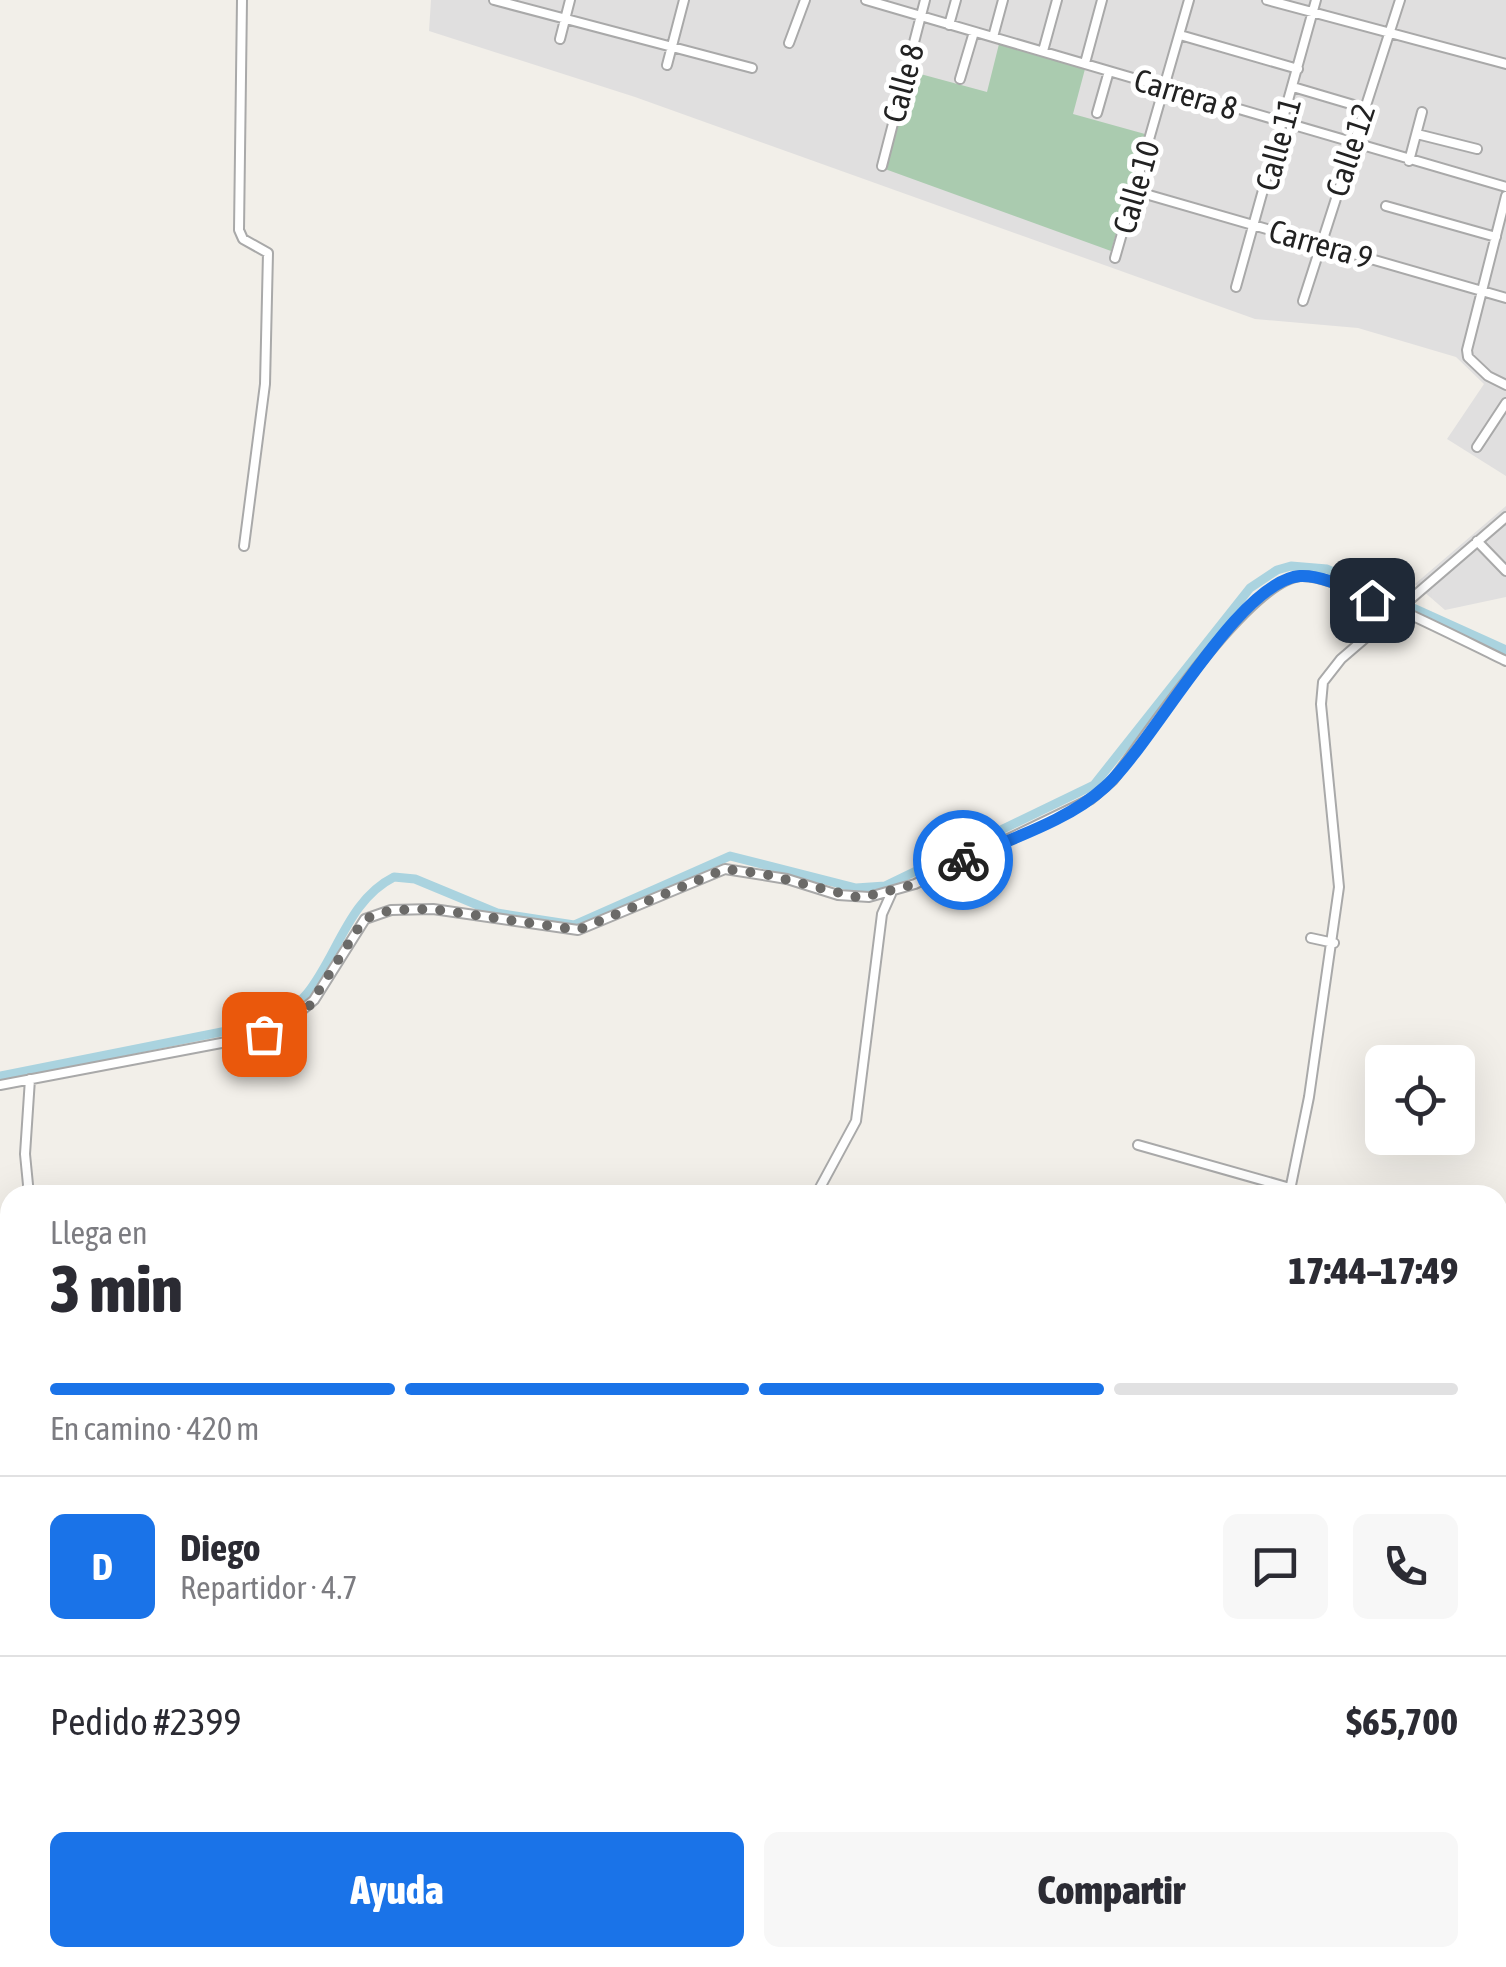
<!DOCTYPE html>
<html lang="es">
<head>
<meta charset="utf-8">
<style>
	:root { --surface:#fff; --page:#f7f7f7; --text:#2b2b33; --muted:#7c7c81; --line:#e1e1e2; --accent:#1a73e8 }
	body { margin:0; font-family:"Asap Condensed",sans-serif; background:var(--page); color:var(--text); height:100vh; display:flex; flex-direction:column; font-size:38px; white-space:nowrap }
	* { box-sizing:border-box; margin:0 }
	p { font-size:32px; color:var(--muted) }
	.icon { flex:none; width:55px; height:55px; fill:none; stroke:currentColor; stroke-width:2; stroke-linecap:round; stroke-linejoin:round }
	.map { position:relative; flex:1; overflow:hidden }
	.details { position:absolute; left:0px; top:1185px; width:1508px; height:782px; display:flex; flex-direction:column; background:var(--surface); border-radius:30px 30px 0 0; box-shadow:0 10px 40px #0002 }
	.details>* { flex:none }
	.fabs { position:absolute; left:1365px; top:1045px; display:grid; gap:20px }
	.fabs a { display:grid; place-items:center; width:110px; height:110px; border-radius:15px; background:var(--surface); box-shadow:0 10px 40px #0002; font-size:50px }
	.pin { position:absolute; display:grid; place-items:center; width:85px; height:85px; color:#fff; margin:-42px; border-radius:20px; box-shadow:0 5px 15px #0006 }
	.courier { position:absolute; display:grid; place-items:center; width:100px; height:100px; margin:-50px; border:8px solid #1a73e8; border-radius:50%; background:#fff; color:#222; box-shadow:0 2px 12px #0007 }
	.summary em { font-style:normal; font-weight:800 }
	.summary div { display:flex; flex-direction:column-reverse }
	.summary { display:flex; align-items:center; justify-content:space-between; height:170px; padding:0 50px }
	h1 { font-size:65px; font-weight:800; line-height:75px }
	.bar { display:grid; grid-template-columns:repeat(4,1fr); gap:15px 10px; align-content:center; height:120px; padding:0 50px }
	.bar i { height:12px; border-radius:8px; background:var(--line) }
	.bar .on { background:var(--accent) }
	.bar p { grid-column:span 4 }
	.line { display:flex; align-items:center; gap:25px; padding:0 50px; border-top:2px solid var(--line) }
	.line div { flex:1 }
	.round { display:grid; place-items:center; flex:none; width:105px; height:105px; border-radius:15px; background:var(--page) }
	.button { display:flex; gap:20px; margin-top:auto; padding:20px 50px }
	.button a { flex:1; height:115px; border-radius:15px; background:var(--accent); color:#fff; font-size:40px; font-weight:800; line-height:115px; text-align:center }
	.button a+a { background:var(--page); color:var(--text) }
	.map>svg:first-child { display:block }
	.residential { fill:#e0dfdf }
	.cemetery { fill:#aacbaf }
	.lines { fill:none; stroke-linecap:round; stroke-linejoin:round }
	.stream { stroke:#aad3df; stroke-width:2.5 }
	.canal { stroke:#aad3df; stroke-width:9 }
	.minor-casing { stroke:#a9a9a9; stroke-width:12 }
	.minor { stroke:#fff; stroke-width:8 }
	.done { stroke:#6b6a68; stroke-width:10; stroke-dasharray:0 18 }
	.route { stroke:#1a73e8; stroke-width:12 }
	.labels { text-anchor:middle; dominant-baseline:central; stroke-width:10; stroke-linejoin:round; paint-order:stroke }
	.street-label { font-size:32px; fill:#222; stroke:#fff }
</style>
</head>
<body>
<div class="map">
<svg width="1506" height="1967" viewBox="0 0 1506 1967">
	<rect width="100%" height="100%" fill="#f2efe9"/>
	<!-- residential -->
	<path class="residential" d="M 431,0 L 1506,0 L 1506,476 L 1447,439 L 1484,384 L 1456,357 L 1358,328 L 1255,319 L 635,97 L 429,31 Z
		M 1506,506 L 1506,597 L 1445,610 L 1415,584 Z"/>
	<!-- cemetery -->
	<path class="cemetery" d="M 999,44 L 1085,69 L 1073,114 L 1145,134 L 1111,251 L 885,169 L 913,72 L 987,92 Z"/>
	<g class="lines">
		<!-- stream -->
		<path class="stream" d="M 210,1958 L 232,1967
			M 153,1967 L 157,1958"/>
		<!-- canal -->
		<path class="canal" d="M 0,1076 L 266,1023 C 334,1000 332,908 394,877 L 415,879 L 497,913 L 574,925 L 730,856 L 856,888 L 885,886 L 1094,785 L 1250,588 L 1277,570 L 1291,566 L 1327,569 L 1506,650"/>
		<defs>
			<path id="minor" d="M 242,0 L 239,230 L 243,239 L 268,253 L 265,384 L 244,546
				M 494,0 L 752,68
				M 866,0 L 1506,187
				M 1267,0 L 1506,64
				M 949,25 L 956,0
				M 1180,35 L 1298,69
				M 993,37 L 1003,0
				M 560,39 L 570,0
				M 789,43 L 805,0
				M 1043,51 L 1057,0
				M 1085,63 L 1102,0
				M 667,65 L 684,0
				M 960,79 L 974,32
				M 1293,87 L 1364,108
				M 1097,113 L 1109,71
				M 1417,134 L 1477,149
				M 1409,161 L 1422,112
				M 882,166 L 925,0
				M 1135,191 L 1506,298
				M 1506,196 L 1467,350 L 1468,357 L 1488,376 L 1506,385
				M 1386,206 L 1496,237
				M 1115,258 L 1189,0
				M 1236,287 L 1316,0
				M 1303,301 L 1400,0
				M 1477,447 L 1506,403
				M 1477,541 L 1506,571
				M 1311,938 L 1334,943
				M 0,1085 L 237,1040 L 283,1026 L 314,1000 L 365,919 L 391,910 L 433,909 L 578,930 L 725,869 L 787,879 L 838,895 L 869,897 L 915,884 L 1091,799 L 1113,780 C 1146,736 1251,578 1302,576 C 1338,575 1466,642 1506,661
				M 1138,1145 L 1290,1188
				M 29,1195 L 25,1154 L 30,1079
				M 816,1195 L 856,1121 L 882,914 L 891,894
				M 1289,1195 L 1309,1097 L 1339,887 L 1321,704 L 1323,682 L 1341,659 L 1506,517
				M 0,1407 L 10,1391
				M 1498,1877 L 1506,1879
				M 1210,1958 L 1216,1967"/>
		</defs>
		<!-- minor casing -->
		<use href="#minor" class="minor-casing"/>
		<!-- minor -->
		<use href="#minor" class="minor"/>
	</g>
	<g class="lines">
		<!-- done -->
		<path class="done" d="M 264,1034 L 308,1008 L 364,919 L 391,910 L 432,909 L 578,930 L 725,869 L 764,874 L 860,898 L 916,884 L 963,860"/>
		<!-- route -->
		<path class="route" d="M 963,860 C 1009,839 1068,821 1105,787 C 1153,744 1238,581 1300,576 C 1324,575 1350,590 1372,600"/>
	</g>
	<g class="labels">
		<!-- street labels -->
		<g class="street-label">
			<text transform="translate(903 83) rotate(-75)">Calle 8</text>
			<text transform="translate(1186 94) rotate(17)">Carrera 8</text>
			<text transform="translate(1278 144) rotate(-75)">Calle 11</text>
			<text transform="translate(1350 150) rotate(-72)">Calle 12</text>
			<text transform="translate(1136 187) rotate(-74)">Calle 10</text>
			<text transform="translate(1321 244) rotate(16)">Carrera 9</text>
		</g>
	</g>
</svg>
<div class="fabs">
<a><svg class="icon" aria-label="locate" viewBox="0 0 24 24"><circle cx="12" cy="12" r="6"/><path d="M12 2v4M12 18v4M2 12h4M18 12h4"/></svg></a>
</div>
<div class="pin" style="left:264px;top:1034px;background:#ea580c"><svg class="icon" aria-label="bag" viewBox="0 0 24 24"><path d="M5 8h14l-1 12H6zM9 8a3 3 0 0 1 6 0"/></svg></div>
<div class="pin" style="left:1372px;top:600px;background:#1f2937"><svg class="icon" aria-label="home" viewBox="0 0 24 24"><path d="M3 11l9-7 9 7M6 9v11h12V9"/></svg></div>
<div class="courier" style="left:963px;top:860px"><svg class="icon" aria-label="bike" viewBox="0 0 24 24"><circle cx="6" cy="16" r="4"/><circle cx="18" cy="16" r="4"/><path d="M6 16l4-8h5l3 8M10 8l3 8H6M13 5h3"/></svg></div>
<section class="details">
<div class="summary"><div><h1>3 min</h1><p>Llega en</p></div><em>17:44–17:49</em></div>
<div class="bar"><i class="on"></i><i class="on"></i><i class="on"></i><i></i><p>En camino · 420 m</p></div>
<div class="line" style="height:180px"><b class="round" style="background:var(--accent);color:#fff">D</b><div><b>Diego</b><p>Repartidor · 4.7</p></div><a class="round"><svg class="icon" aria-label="chat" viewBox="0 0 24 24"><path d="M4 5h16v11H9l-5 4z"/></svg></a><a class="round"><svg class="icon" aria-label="phone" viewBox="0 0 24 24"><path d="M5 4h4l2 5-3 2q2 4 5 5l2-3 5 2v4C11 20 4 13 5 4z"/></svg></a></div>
<div class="line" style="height:130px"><div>Pedido #2399</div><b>$65,700</b></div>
<div class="button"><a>Ayuda</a><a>Compartir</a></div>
</section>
</div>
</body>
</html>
